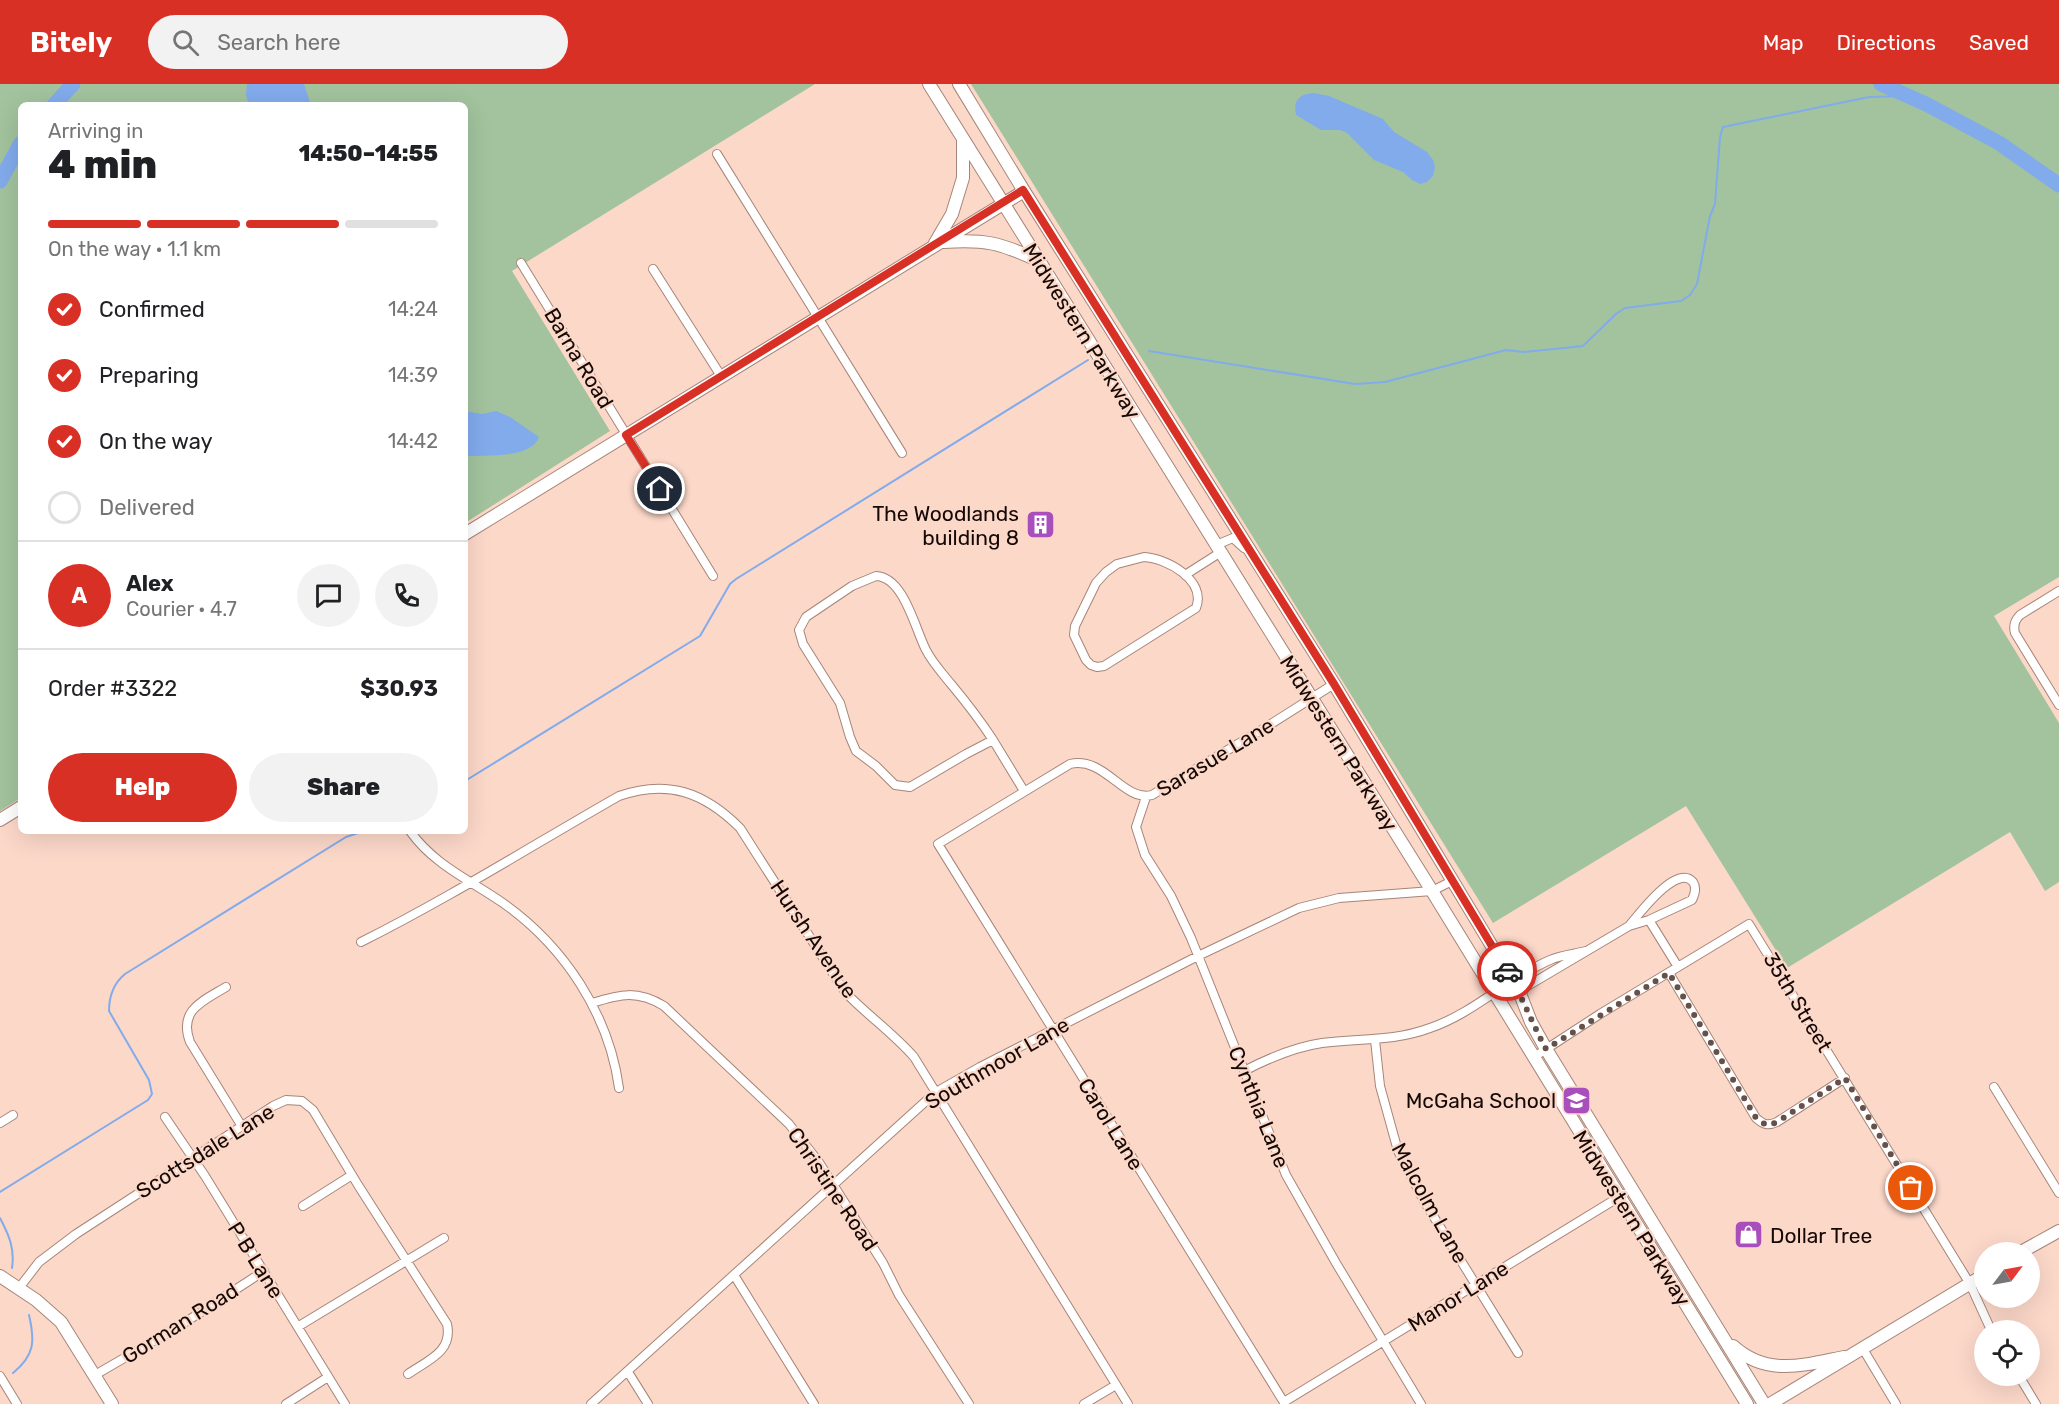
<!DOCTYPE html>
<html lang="en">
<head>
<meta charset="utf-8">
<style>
	:root { --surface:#fff; --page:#f2f2f2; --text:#202124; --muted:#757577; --line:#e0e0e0; --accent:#d93025 }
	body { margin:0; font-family:Rubik,sans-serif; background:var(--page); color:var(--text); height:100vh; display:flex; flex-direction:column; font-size:22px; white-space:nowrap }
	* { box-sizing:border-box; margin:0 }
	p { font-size:20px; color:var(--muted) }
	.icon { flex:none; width:33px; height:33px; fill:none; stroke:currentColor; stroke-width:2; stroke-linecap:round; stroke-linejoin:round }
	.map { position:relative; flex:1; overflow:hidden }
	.details { position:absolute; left:18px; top:18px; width:450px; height:732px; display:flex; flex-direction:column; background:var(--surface); border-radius:9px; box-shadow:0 6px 24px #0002 }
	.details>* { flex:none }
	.needle { width:39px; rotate:58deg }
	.fabs { position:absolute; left:1974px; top:1158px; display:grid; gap:12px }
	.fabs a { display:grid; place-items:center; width:66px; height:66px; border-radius:50%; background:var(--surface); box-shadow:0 6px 24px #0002; font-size:30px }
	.pin { position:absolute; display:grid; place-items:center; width:51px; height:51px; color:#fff; margin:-26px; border:3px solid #fff; border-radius:50%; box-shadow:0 2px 6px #0007 }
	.courier { position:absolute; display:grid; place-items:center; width:60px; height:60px; margin:-30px; border:4px solid #d93025; border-radius:50%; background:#fff; color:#222; box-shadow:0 2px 8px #0007 }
	.headline em { font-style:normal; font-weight:800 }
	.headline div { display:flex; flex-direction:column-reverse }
	.headline { display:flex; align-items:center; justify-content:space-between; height:102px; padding:0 30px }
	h1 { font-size:39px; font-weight:800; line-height:45px }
	.bar { display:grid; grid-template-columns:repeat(4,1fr); gap:9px 6px; align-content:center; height:72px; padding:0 30px }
	.bar i { height:8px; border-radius:4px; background:var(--line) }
	.bar .on { background:var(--accent) }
	.bar p { grid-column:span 4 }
	.line { display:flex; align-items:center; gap:15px; padding:0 30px; border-top:2px solid var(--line) }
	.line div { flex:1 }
	.round { display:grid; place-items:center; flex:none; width:63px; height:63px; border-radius:32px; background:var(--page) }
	ol { padding:0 30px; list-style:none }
	li { display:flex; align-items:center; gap:18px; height:66px }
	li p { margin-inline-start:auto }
	li .icon { padding:6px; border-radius:50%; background:var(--accent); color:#fff; stroke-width:4 }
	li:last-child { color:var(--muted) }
	li i { width:33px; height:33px; border:3px solid var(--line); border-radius:50% }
	.action { display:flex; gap:12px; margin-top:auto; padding:12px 30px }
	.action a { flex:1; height:69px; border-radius:36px; background:var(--accent); color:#fff; font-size:24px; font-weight:800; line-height:69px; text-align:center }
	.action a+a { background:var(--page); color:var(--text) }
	header { display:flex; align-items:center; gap:36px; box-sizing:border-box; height:84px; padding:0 30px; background:var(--accent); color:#fff }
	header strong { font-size:28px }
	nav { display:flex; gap:33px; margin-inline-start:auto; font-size:21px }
	.search { width:420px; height:54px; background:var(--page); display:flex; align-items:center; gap:15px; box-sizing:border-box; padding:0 21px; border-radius:33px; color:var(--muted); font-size:22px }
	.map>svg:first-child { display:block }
	.green { fill:#a2c39e }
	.water { fill:#82abec }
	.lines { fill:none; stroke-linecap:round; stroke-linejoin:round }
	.stream { stroke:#82abec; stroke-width:2 }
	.river { stroke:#82abec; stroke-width:15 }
	.street-casing { stroke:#a68578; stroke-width:10 }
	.secondary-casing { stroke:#a68578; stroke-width:14 }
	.street { stroke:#fff; stroke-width:8 }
	.secondary { stroke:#fff; stroke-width:12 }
	.done { stroke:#66514a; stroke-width:6; stroke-dasharray:0 10.8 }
	.route { stroke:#d93025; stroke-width:8 }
	.labels { text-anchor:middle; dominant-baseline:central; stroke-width:4.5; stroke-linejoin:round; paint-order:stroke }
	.street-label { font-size:21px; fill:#150905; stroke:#fcd8c9 }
	.poi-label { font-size:21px; fill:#150905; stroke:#fcd8c9; text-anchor:end }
</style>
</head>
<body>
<header>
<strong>Bitely</strong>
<div class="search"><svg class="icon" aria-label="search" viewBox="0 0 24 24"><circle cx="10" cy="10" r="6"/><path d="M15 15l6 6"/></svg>Search here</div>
<nav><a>Map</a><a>Directions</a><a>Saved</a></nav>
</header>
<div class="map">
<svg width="2059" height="1320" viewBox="0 0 2059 1320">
	<rect width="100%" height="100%" fill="#fcd8c9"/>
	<!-- green -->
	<path class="green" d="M 0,0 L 815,0 L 512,187 L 610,347 L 465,439 L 465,21 L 21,21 L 21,714 L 0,727 Z
		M 971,0 L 2059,0 L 2059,493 L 1994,532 L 2059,639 L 2059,798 L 2045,807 L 2010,748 L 1787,884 L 1686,722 L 1493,839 Z"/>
	<!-- water -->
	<path class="water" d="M 247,0 L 304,0 L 311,21 L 249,21 L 246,11 Z
		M 1314,9 L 1329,12 L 1383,35 L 1394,48 L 1427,68 L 1433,76 L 1435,83 L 1433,92 L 1427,98 L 1420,100 L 1412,96 L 1403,88 L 1374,76 L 1347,49 L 1340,46 L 1321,46 L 1296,31 C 1293,16 1299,10 1314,9 Z
		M 465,327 L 482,330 L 496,327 L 510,333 L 539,353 C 531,375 485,371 465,372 Z"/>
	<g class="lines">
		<!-- stream -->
		<path class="stream" d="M 1149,267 L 1355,300 L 1385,298 L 1506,266 L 1524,268 L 1583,262 L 1616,230 L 1625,224 L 1681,217 L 1690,211 L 1697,200 L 1710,132 L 1715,120 L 1720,53 L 1723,43 L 1869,13 L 1907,12
			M 465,697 L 700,552 L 730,500 L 736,495 L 1088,276
			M 0,1108 L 148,1016 L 152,1010 L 149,996 L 109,927 C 109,912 114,899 125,890 L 346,753 L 364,747
			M 0,1134 C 9,1151 15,1165 12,1184
			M 13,1289 C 35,1271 35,1257 29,1231"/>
		<!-- river -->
		<path class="river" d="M 1881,0 L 1926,20 L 1999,59 L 2059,101
			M 54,21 L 73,0
			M 0,97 L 21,59"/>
		<defs>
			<path id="street" d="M 717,70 L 902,369
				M 521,179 L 713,492
				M 653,185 L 721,292
				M 1216,461 L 1233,454 L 1244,464
				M 1144,473 C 1166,474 1207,496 1196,524 L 1104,582 L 1097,583 L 1091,581 L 1086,576 L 1074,551 L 1075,542 L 1096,499 L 1106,488 L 1117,480 Z
				M 1185,491 L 1221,468
				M 876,492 C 904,493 915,545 926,566 C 932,578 942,589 951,600 C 966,618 980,636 993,656 L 966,670 L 910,703 L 895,701 L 876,682 L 856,667 L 850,653 L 840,619 L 803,560 L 799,546 L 806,533 L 852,502 Z
				M 2059,507 L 2020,531 C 2015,536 2013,542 2015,549 L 2059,621
				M 993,656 L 1024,707
				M 1146,713 L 1136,743 L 1145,771 L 1171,812 L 1191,854 L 1286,1091 L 1336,1179 L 1421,1320
				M 410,747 C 434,781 470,796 503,819 C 564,862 609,930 619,1004
				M 1649,836 L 1678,883
				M 361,858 C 449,814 533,761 619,712 C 667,695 704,708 740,744 L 845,908 C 867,931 893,949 914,973 L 1128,1320
				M 1669,889 L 1756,1034 C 1764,1041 1768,1042 1777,1038 L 1845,994
				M 226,903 C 203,917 178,926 190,958 L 241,1041
				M 1519,907 L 1629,842 L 1649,836 L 1692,816 C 1695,810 1697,804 1693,798 C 1677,779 1639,830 1629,842
				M 592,919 C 621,910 637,906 664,922 L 789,1040 L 818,1077 L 883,1179 L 899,1211 L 969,1320
				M 1375,956 L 1380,1002 L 1398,1067 L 1424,1117 L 1518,1269
				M 1534,973 L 1600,930 L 1749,840 L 1970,1200 L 1991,1246
				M 1244,987 C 1269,974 1294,963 1322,959 C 1360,954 1392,958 1430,944 C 1474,929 1508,894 1550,876 C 1561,871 1574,870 1586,867
				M 1994,1003 L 2059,1109
				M 165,1033 L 205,1092 L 345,1320
				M 0,1039 L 13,1031
				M 303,1122 L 352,1091
				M 734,1191 L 814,1320
				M 19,1204 L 39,1178 L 76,1150 L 273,1022 L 286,1016 L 302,1017 L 313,1026 L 358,1101 L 447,1240 C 453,1268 428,1276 408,1290
				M 299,1242 L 444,1154
				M 1863,1265 L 1896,1320
				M 628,1288 L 648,1320
				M 95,1291 L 181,1241 L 264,1187
				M 0,1292 L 17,1320
				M 2019,1292 L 2036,1320
				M 1284,1318 L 1624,1110
				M 286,1320 L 328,1293
				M 591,1320 L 936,1008 L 980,983 L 1198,872 L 1299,824 L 1339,814 L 1432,807 L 1452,797
				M 1084,1320 L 1116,1301
				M 1285,1320 L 938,760 L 1070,680 C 1105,672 1123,718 1152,711 L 1263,645 L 1334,600"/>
			<path id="secondary" d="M 929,0 L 1432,807 L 1747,1320
				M 959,0 L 1024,107 L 1334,600 L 1519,907 L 1531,938 L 1546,965 L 1764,1320
				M 944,158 C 985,155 1000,159 1037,176
				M 935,159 L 952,130 L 963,94 L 963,57
				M 465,450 L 1024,107
				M 0,736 L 21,723
				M 2021,1168 L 2059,1147
				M 0,1192 L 36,1216 L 61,1238 L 112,1320
				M 1733,1262 C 1767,1293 1804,1281 1844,1273
				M 1770,1320 L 1984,1191"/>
		</defs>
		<!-- street casing -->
		<use href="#street" class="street-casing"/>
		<!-- secondary casing -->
		<use href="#secondary" class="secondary-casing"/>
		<!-- street -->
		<use href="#street" class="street"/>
		<!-- secondary -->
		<use href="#secondary" class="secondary"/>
	</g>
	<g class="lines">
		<!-- done -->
		<path class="done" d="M 1507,887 C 1522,912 1532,939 1546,965 L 1669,889 L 1756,1034 C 1764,1041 1768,1042 1777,1038 L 1845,994 L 1911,1104"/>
		<!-- route -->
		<path class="route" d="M 660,405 L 626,351 L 1023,106 L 1334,600 L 1507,887"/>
	</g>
	<!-- icons -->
	<defs>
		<symbol id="building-square" viewBox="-11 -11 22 22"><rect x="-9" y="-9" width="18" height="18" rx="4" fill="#a84fbc" stroke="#fcd8c9"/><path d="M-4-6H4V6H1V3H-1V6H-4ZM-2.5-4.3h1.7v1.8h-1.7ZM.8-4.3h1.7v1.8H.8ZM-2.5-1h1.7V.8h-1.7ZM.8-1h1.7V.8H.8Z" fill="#fff"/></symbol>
		<symbol id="school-square" viewBox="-11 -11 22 22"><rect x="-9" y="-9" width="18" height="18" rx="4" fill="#a84fbc" stroke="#fcd8c9"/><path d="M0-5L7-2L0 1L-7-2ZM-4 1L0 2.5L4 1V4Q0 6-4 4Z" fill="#fff"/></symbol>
		<symbol id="shop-square" viewBox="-11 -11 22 22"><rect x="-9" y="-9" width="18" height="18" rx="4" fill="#a84fbc" stroke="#fcd8c9"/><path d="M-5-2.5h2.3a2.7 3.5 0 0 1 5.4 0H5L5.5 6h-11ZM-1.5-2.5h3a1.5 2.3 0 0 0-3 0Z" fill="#fff"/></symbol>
	</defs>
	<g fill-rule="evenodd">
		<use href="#building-square" x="1024" y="424" width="33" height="33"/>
		<use href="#school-square" x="1560" y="1000" width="33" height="33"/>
		<use href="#shop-square" x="1732" y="1134" width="33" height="33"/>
	</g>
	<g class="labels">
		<!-- street labels -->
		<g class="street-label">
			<text transform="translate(1082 247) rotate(58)">Midwestern Parkway</text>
			<text transform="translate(579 274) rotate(59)">Barna Road</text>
			<text transform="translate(1339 659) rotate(58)">Midwestern Parkway</text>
			<text transform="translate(1215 673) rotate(-31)">Sarasue Lane</text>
			<text transform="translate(814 855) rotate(56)">Hursh Avenue</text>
			<text transform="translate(1798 918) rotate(59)">35th Street</text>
			<text transform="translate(997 979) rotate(-30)">Southmoor Lane</text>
			<text transform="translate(1259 1023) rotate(68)">Cynthia Lane</text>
			<text transform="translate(1111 1040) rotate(58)">Carol Lane</text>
			<text transform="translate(205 1067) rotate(-32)">Scottsdale Lane</text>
			<text transform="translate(833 1105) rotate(56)">Christine Road</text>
			<text transform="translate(1430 1119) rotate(61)">Malcolm Lane</text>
			<text transform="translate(1632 1134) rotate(58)">Midwestern Parkway</text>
			<text transform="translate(256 1176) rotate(58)">P B Lane</text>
			<text transform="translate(1458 1212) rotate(-32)">Manor Lane</text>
			<text transform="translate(180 1239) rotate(-32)">Gorman Road</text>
		</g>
		<!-- poi labels -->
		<g class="poi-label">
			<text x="1019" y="429">The Woodlands<tspan x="1019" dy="24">building 8</tspan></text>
			<text x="1556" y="1016">McGaha School</text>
			<text x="1770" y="1151" text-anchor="start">Dollar Tree</text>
		</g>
	</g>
</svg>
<div class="fabs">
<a><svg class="needle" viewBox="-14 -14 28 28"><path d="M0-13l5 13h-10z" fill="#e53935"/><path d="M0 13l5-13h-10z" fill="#757577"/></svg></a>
<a><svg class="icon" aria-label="locate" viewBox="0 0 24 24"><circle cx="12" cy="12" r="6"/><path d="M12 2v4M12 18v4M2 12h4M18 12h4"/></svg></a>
</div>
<div class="pin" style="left:1911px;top:1104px;background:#ea580c"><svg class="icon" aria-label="bag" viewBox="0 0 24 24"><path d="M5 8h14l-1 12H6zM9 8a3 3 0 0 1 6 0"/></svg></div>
<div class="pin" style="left:660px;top:405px;background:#1f2937"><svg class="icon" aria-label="home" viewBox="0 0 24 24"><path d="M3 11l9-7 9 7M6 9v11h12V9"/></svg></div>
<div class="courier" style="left:1507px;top:887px"><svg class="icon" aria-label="car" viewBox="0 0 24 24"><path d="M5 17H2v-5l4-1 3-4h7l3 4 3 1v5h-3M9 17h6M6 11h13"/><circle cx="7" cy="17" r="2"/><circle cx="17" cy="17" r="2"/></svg></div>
<section class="details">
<div class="headline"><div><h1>4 min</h1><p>Arriving in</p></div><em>14:50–14:55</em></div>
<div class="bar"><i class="on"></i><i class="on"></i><i class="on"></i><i></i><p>On the way · 1.1 km</p></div>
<ol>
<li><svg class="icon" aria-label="check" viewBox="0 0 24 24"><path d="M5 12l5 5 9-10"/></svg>Confirmed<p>14:24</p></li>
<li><svg class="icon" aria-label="check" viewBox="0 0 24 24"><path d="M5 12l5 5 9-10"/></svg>Preparing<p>14:39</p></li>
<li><svg class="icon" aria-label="check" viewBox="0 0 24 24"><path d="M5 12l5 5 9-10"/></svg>On the way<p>14:42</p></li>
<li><i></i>Delivered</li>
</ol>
<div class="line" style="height:108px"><b class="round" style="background:var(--accent);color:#fff">A</b><div><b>Alex</b><p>Courier · 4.7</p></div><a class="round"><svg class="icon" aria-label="chat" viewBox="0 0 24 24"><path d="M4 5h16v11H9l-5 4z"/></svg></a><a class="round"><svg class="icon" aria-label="phone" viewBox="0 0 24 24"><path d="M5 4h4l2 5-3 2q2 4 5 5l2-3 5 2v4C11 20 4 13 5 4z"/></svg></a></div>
<div class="line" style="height:78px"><div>Order #3322</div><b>$30.93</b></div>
<div class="action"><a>Help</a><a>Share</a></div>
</section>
</div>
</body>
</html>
